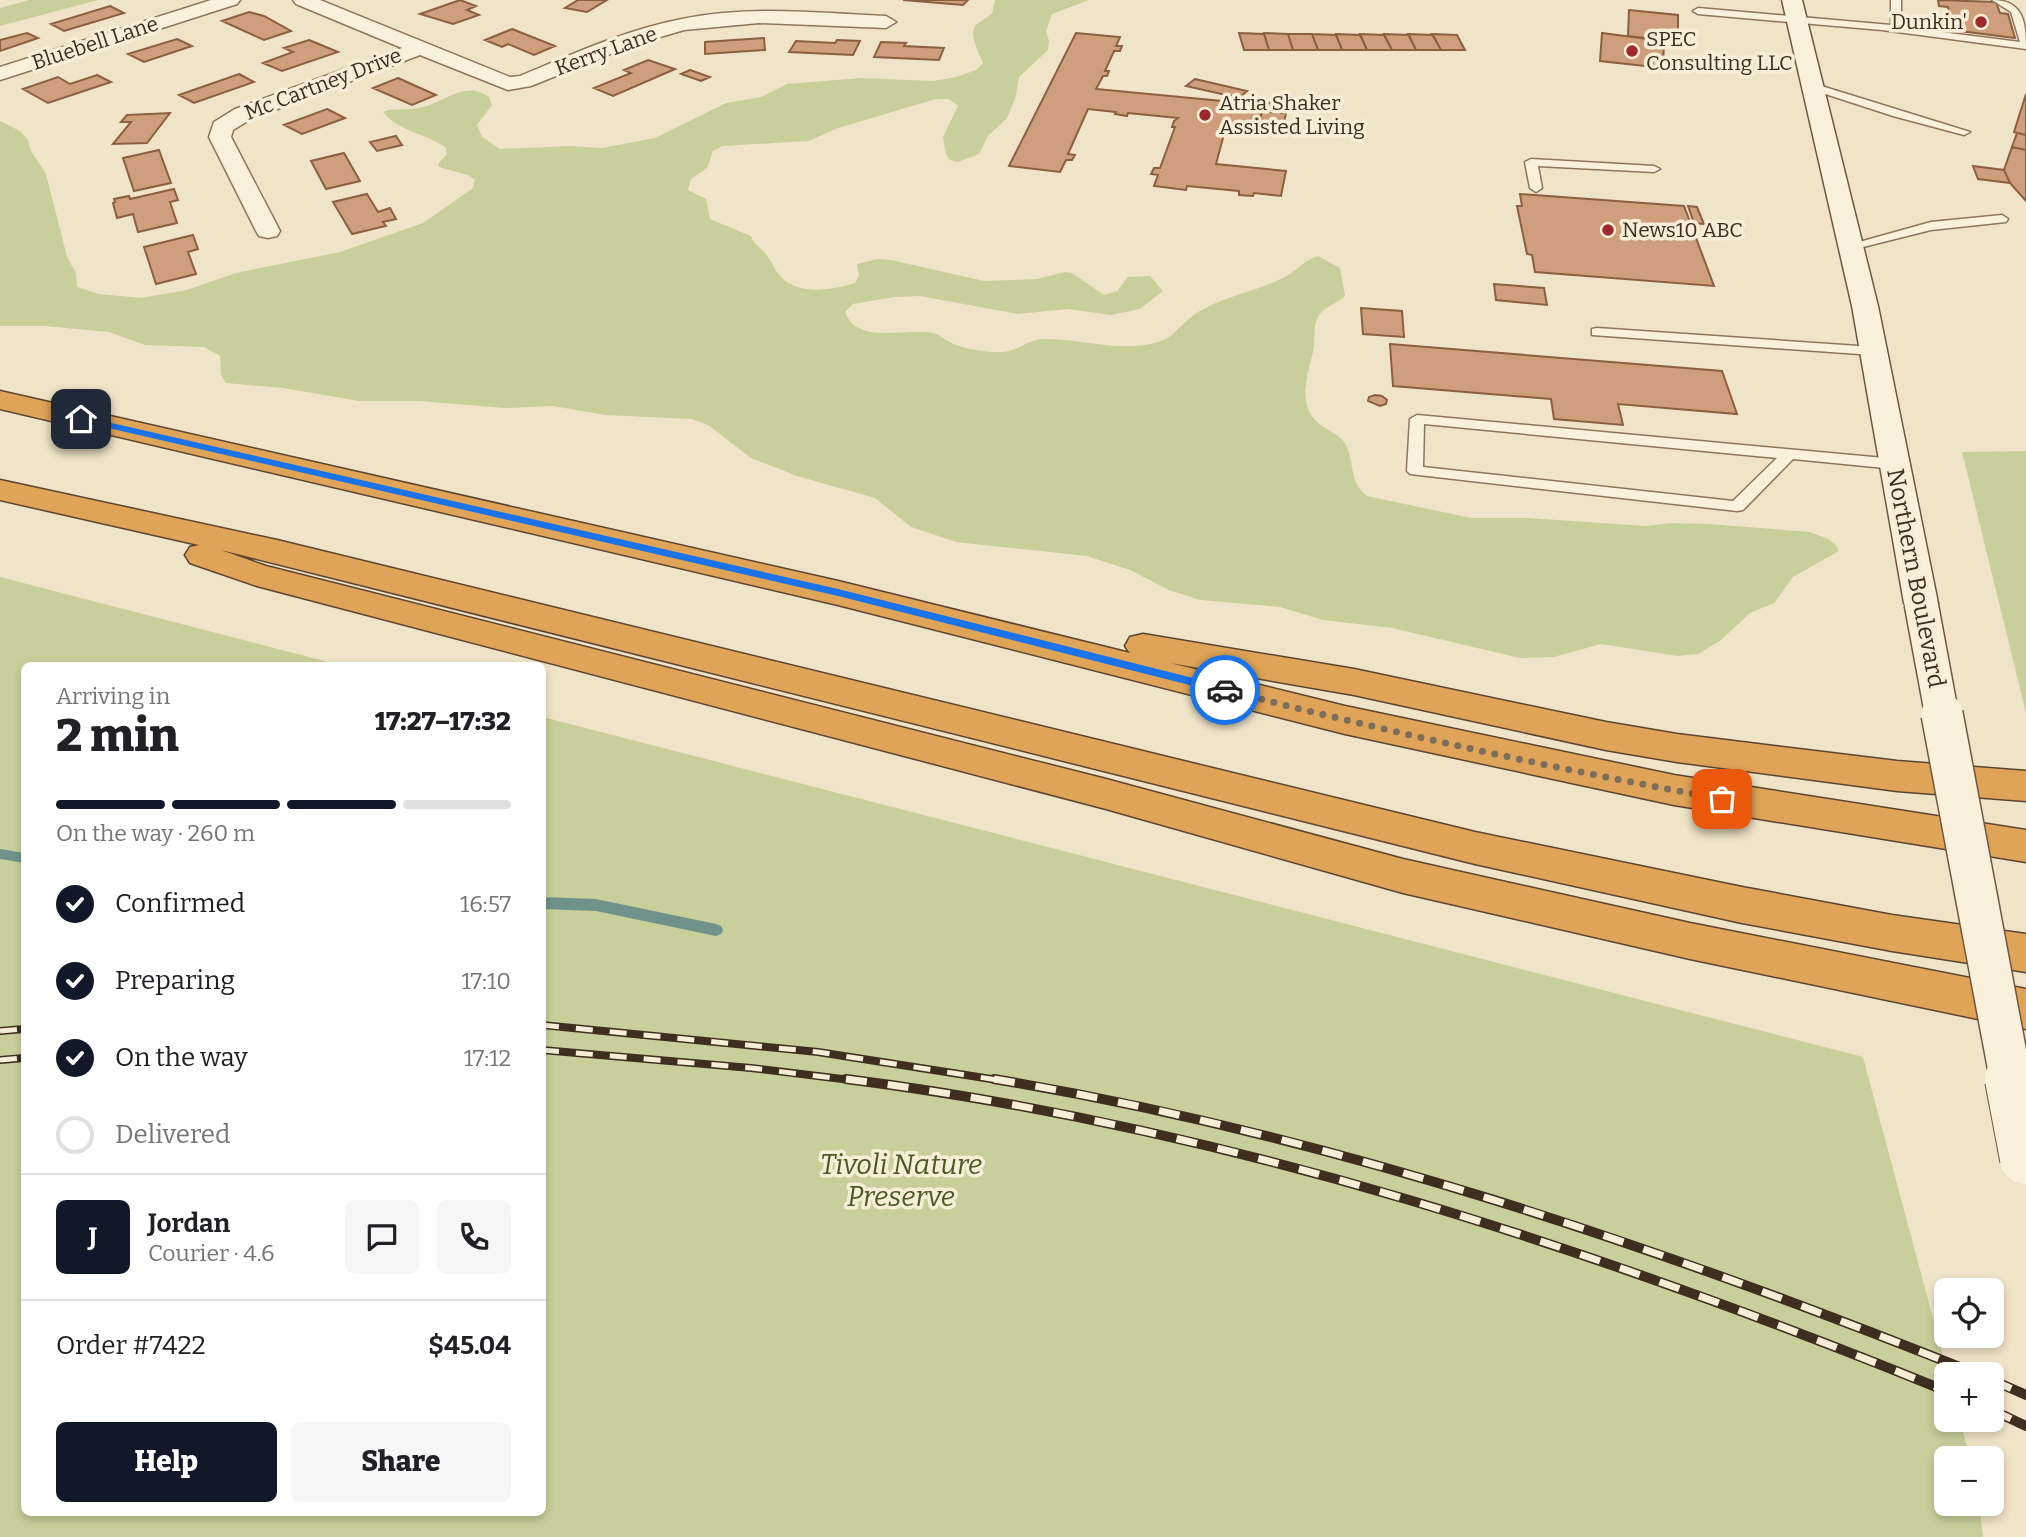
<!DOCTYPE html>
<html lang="en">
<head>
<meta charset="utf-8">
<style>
	:root { --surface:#fff; --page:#f6f6f6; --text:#202124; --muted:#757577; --line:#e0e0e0; --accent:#111827 }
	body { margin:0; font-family:Bitter,serif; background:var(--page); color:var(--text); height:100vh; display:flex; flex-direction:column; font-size:26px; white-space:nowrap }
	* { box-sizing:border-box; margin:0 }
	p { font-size:23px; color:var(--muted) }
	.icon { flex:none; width:38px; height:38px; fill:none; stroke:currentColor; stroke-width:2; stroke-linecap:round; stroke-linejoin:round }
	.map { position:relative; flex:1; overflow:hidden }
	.side { position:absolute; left:21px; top:662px; width:525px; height:854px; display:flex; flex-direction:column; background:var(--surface); border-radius:10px; box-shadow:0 4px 10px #0003 }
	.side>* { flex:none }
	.controls { position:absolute; left:1934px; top:1278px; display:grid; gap:14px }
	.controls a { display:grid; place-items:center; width:70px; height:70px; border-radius:10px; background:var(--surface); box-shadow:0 4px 10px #0003; font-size:35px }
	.pin { position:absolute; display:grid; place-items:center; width:60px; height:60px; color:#fff; margin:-30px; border-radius:14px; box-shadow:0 4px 10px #0006 }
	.courier { position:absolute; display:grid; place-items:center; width:70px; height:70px; margin:-35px; border:5px solid #1a73e8; border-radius:50%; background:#fff; color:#222; box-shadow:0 2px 9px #0007 }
	.summary em { font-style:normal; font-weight:800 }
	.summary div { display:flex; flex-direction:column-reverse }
	.summary { display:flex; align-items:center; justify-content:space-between; height:119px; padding:0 35px }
	h1 { font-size:46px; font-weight:800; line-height:52px }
	.bar { display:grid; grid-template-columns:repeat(4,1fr); gap:10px 7px; align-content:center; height:84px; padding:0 35px }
	.bar i { height:9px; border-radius:5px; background:var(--line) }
	.bar .active { background:var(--accent) }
	.bar p { grid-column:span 4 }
	.line { display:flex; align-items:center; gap:18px; padding:0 35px; border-top:2px solid var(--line) }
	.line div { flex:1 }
	.round { display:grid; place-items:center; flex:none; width:74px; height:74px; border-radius:10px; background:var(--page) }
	ol { padding:0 35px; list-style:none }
	li { display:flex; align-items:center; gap:21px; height:77px }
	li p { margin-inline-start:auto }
	li .icon { padding:7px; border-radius:50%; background:var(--accent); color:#fff; stroke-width:4 }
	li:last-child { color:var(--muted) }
	li i { width:38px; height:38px; border:4px solid var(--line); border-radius:50% }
	.primary-button { display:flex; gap:14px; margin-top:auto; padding:14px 35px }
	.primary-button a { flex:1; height:80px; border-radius:10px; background:var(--accent); color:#fff; font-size:28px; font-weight:800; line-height:80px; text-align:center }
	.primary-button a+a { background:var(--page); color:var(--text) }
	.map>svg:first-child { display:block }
	.green { fill:#c9cf9b }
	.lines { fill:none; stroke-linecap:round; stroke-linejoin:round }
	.stream { fill:#6f938a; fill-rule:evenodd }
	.building { fill:#cf9f7d; stroke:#8d5f41; stroke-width:2 }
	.service-casing { stroke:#8d765c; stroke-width:3 }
	.minor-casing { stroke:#8d765c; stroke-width:3 }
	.secondary-casing { stroke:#6f573f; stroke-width:3 }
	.motorway-casing { stroke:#5b4430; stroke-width:3 }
	.service { fill:#faf1dc; fill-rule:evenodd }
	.minor { fill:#faf1dc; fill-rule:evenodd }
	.secondary { fill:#faf1dc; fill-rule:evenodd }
	.motorway { fill:#e0a458; fill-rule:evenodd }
	.rail-far1-casing { stroke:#3d2e20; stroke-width:8 }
	.rail-casing { stroke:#3d2e20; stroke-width:10 }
	.rail-far1 { stroke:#f7eed8; stroke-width:5; stroke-dasharray:17; stroke-linecap:butt }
	.rail { stroke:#f7eed8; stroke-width:7; stroke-dasharray:21; stroke-linecap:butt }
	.secondary-bridge-far2-casing { stroke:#6f573f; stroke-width:36; stroke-linecap:butt }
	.secondary-bridge-far1-casing { stroke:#6f573f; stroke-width:44; stroke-linecap:butt }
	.secondary-bridge-casing { stroke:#6f573f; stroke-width:54; stroke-linecap:butt }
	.secondary-bridge-far2 { stroke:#faf1dc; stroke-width:33 }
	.secondary-bridge-far1 { stroke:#faf1dc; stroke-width:41 }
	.secondary-bridge { stroke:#faf1dc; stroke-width:52 }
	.route { fill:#1a73e8 }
	.done { stroke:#7c6e5b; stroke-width:7; stroke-dasharray:0 12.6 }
	.poi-dot { fill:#9e2a2b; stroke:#f7eed8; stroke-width:2.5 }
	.labels { text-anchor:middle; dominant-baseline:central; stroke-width:7; stroke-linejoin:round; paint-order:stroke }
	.far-poi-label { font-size:21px; fill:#3d2e20; stroke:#f7eed8; text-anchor:start }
	.far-street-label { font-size:21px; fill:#3d2e20; stroke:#f7eed8 }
	.street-label { font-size:24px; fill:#3d2e20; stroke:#f7eed8 }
	.near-park-label { font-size:28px; font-style:italic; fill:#4d5a26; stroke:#f7eed8 }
</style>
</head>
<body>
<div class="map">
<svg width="2026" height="1537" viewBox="0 0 2026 1537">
	<rect width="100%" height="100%" fill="#f0e4c8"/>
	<!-- green -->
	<path class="green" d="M 29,0 L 98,0 L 0,26 L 0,8 Z
		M 995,0 L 1089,0 L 1052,14 L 1046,31 L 1049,41 L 1048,50 L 1019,77 L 1015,99 L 1007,118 L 988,136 L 979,154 L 958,162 L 950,160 L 946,154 L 943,137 L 958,106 L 949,99 L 936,99 L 838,128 L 809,141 L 723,146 L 713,151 L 707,168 L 691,179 L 688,190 L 706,199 L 710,219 L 751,236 C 754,245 759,246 765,253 C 771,260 774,269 780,276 C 798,296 833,290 855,283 L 859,276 L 857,264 L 878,259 L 891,260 L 984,281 L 1037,279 L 1065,272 L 1072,273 L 1104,295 L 1117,291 L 1128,277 L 1150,276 L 1163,291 L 1140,309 L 1111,315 L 1068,309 L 1018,314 L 920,296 L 895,297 L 853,304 L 845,312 C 857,346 908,327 933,333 C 941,335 948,342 956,345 C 970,350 995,354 1009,351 C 1021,348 1031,339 1044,339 C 1083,338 1127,356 1166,339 C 1173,335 1188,318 1198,312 C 1226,295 1259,291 1287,276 C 1298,269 1305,260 1318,256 L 1340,268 L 1345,296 C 1337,304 1325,306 1319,315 C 1312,325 1316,341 1313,352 C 1308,373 1298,401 1315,420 C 1324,430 1342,434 1347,447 C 1354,465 1350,483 1367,496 L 1471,518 L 1528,518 L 1646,526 L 1672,523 L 1709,524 L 1810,532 L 1828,539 L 1836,545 L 1839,551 L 1793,577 L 1774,603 L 1750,613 L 1721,640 L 1698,654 L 1678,656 L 1601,644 L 1554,657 L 1520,658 L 1392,628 L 1323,620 L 1280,607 L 1200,600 L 1169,590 L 1130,570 L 1087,556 L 956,542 L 911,527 L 875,498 L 797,476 L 751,458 L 708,425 L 692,419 L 605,415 L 553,406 L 505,408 L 419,401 L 359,401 L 283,388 L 226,383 L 221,375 L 220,356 L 204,347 L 145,345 L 109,332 L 44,326 L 0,326 L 0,121 L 20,131 L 28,140 L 31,151 L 46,174 L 67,257 L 76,273 L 77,287 L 99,294 L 141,298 L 187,290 L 236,273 L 340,252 L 423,223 L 473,188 L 475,180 L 468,175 L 439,167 L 438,164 L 447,154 L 446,148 C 426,133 399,132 383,112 L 388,110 C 401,109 414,110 427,106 C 449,98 467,81 489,97 L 492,105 L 477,125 L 482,137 L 500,149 L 569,146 L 602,148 L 655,138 L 726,103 L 761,97 L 787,84 L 861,78 L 933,81 L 956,77 L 976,70 L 983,63 C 979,53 967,33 977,24 C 982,20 987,18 992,13 Z
		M 2026,451 L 2026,713 L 1962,452 Z
		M 0,577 L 340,665 L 24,665 L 24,1512 L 542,1512 L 543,717 L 1863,1057 L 1948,1374 L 1946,1419 L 1960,1419 L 1970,1458 L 1946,1458 L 1946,1503 L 1979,1503 L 1983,1537 L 0,1537 Z"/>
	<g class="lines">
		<!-- stream -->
		<path class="stream" d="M 0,849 L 24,853 L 24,863 L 0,859 Z
			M 542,897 L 596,899 L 716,924 L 721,926 L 723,930 L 721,934 L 716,936 L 596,911 L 542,909 Z"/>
	</g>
	<!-- building -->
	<path class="building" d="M 460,0 L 476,6 L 467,10 L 479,15 L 453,24 L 420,14 Z
		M 578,0 L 607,0 L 587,12 L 565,8 Z
		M 903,0 L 968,0 L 963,5 Z
		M 1938,0 L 1996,2 L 2000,13 L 2008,14 L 2015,38 L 1952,30 L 1948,7 L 1939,6 Z
		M 110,6 L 124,13 L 64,31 L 51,24 Z
		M 1629,10 L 1678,15 L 1678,42 L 1628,36 Z
		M 249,12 L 264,16 L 291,31 L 264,40 L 222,21 Z
		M 512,29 L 555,46 L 534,55 L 508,44 L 502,47 L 485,40 Z
		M 27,33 L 38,38 L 0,51 L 0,40 Z
		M 1076,33 L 1120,37 L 1116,46 L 1122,46 L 1120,51 L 1114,51 L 1105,71 L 1109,71 L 1107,76 L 1103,76 L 1096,89 L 1264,105 L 1258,126 L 1227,123 L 1216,164 L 1286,171 L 1281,196 L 1254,193 L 1253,196 L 1239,195 L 1239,191 L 1187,186 L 1186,190 L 1154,186 L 1158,175 L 1151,174 L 1154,168 L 1160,168 L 1175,127 L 1172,127 L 1174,121 L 1178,118 L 1128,113 L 1127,116 L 1115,114 L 1116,112 L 1088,109 L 1068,154 L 1075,155 L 1072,160 L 1066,160 L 1060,172 L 1009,166 Z
		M 1239,33 L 1264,34 L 1269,50 L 1244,50 Z
		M 1264,33 L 1288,34 L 1293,50 L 1269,50 Z
		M 1602,33 L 1664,41 L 1663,68 L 1600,61 Z
		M 1288,34 L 1312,34 L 1318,50 L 1293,50 Z
		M 1312,34 L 1336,35 L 1342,50 L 1318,50 Z
		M 1336,34 L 1360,35 L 1367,50 L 1342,50 Z
		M 1360,34 L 1384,35 L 1392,50 L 1367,50 Z
		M 1384,34 L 1409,35 L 1416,50 L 1392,50 Z
		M 1408,34 L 1433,35 L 1441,50 L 1416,50 Z
		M 1432,34 L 1457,35 L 1465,50 L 1441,50 Z
		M 764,38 L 765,50 L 705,54 L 705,42 Z
		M 177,39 L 192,46 L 144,62 L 128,54 Z
		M 309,40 L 338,52 L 282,71 L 263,63 L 293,52 L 284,48 Z
		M 837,40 L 860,41 L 853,55 L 789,52 L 796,41 L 835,43 Z
		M 881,42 L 906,43 L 904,46 L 944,48 L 939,60 L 874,57 Z
		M 648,60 L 675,69 L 613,96 L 594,88 L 631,73 L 624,70 Z
		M 690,70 L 710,77 L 701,81 L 681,74 Z
		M 239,74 L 254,82 L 194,103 L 179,95 Z
		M 97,75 L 111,82 L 48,103 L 23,89 L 58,77 L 70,84 Z
		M 398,78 L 436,95 L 412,105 L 373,88 Z
		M 1195,79 L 1247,91 L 1239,98 L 1186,86 Z
		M 2026,94 L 2026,135 L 2014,132 Z
		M 1264,102 L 1272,103 L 1270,112 L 1286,113 L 1284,123 L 1267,122 L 1265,130 L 1246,129 L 1247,125 L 1258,126 Z
		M 327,109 L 345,118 L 302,134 L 284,125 Z
		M 170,113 L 147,143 L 113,144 L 131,122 L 121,122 L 127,115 Z
		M 2017,133 L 2026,135 L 2026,150 L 2012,147 Z
		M 396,136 L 402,145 L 377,151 L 370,142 Z
		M 2012,147 L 2026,150 L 2026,201 L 2010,183 L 2004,170 Z
		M 159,150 L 171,183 L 134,191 L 123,158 Z
		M 344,153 L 360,181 L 326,189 L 311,161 Z
		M 1973,166 L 2004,170 L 2010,183 L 1978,179 Z
		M 174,189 L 178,200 L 170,202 L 177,223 L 138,232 L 133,214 L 117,218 L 113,203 L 115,202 L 114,199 L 129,196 L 130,199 Z
		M 367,194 L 378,212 L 390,208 L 396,219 L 383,222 L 386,226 L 352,234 L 333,202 Z
		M 1520,194 L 1684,206 L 1714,286 L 1535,272 L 1532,255 L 1527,254 L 1517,206 L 1522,206 Z
		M 1688,206 L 1697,207 L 1704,224 L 1694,223 Z
		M 193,235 L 198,249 L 188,252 L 196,274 L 156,284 L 144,247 Z
		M 1494,284 L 1544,288 L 1547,305 L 1496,300 Z
		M 1361,308 L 1402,311 L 1404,337 L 1363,334 Z
		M 1390,344 L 1722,371 L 1737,414 L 1618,404 L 1623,425 L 1554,419 L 1551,399 L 1393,386 Z
		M 1375,395 L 1382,396 L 1387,400 L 1386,404 L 1380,406 L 1368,401 L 1369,397 Z"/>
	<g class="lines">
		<defs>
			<path id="service" d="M 1891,0 L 1901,0 L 1901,27 L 2020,42 L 2011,12 L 1992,0 C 2024,0 2026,23 2026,49 L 1882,30 L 1698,14 L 1693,11 L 1698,8 L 1891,25 Z
				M 1807,84 L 1815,84 L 1970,132 L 1964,135 L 1893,116 L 1807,88 Z
				M 1531,159 L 1654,166 L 1660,169 L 1654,172 L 1538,166 L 1542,188 L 1536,192 L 1530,188 L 1525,162 Z
				M 2002,215 L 2008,219 L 2006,222 L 1931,230 L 1851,250 L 1845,246 L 1931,222 Z
				M 1597,328 L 1873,347 L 1880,351 L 1873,355 L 1592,335 L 1592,329 Z
				M 1417,415 L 1895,459 L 1903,464 L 1895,469 L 1793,459 L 1743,510 L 1737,511 L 1410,474 L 1407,471 L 1410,419 ZM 1424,424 L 1777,458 L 1733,501 L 1423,467 Z"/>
			<path id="minor" d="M 211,0 L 240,0 L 237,4 L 0,80 L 0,67 Z
				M 293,0 L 320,0 L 510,77 L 520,76 C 573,54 625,30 682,19 C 749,5 818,13 886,16 L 896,22 L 886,28 L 759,23 L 684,30 L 630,46 L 531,86 L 508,90 L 420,55 L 251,119 L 233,130 L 231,137 L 280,231 L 277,236 L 268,238 L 259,236 L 256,231 L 209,137 L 214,122 L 235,109 L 402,48 L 296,4 Z"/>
			<path id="secondary" d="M 1782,0 L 1802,0 L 1878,306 L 1938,603 L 1933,611 L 1921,615 L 1909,611 L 1904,603 L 1852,306 Z"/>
			<path id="motorway" d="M 0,391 L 838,581 L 1130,653 L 1125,646 L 1130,637 L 1143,634 L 1354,669 L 1606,722 L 1677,734 L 1897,761 L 2026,771 L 2026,801 L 1897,791 L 1677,762 L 1606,750 L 1354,695 L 1170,663 L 1345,706 L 1674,775 L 2026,830 L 2026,862 L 1674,805 L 1345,734 L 838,605 L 0,409 Z
				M 0,480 L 277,540 L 1475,832 L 1742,887 L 1892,915 L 2026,934 L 2026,972 L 1892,951 L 1742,923 L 1475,864 L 221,550 L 266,566 L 1106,779 L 1403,859 L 1690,923 L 2026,989 L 2026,1029 L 1690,959 L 1403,893 L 1106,809 L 257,586 L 190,563 L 185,555 L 190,547 L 199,545 L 0,500 Z"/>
		</defs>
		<!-- service casing -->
		<use href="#service" class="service-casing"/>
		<!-- minor casing -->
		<use href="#minor" class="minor-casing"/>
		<!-- secondary casing -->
		<use href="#secondary" class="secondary-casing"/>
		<!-- motorway casing -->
		<use href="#motorway" class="motorway-casing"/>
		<!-- service -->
		<use href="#service" class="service"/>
		<!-- minor -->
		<use href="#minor" class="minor"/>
		<!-- secondary -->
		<use href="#secondary" class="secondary"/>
		<!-- motorway -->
		<use href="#motorway" class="motorway"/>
		<defs>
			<path id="rail-far1" d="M 542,1025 L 818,1052 L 1004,1081
				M 0,1031 L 24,1029
				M 542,1050 L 751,1068 L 859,1081
				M 0,1060 L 24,1058"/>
			<path id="rail" d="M 846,1079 C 1227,1127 1591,1247 1946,1391
				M 994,1079 C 1333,1135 1660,1247 1977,1374
				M 1992,1380 L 2026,1395
				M 1992,1410 L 2026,1426"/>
		</defs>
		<!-- rail-far1 casing -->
		<use href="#rail-far1" class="rail-far1-casing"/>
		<!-- rail casing -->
		<use href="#rail" class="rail-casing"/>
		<!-- rail-far1 -->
		<use href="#rail-far1" class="rail-far1"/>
		<!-- rail -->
		<use href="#rail" class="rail"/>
		<defs>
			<path id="secondary-bridge-far2" d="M 1921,603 L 1942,716"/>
			<path id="secondary-bridge-far1" d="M 1942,714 L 2011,1081"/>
			<path id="secondary-bridge" d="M 2011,1079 L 2026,1158"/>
		</defs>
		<!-- secondary-bridge-far2 casing -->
		<use href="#secondary-bridge-far2" class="secondary-bridge-far2-casing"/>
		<!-- secondary-bridge-far1 casing -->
		<use href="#secondary-bridge-far1" class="secondary-bridge-far1-casing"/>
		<!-- secondary-bridge casing -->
		<use href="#secondary-bridge" class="secondary-bridge-casing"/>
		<!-- secondary-bridge-far2 -->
		<use href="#secondary-bridge-far2" class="secondary-bridge-far2"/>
		<!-- secondary-bridge-far1 -->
		<use href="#secondary-bridge-far1" class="secondary-bridge-far1"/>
		<!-- secondary-bridge -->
		<use href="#secondary-bridge" class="secondary-bridge"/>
	</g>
	<!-- route -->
	<path class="route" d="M 81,416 L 838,589 L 1225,686 L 1230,690 L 1225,694 L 838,596 L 78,421 L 77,419 Z"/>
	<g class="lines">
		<!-- done -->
		<path class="done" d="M 1225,690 C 1389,732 1555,769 1722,799"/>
	</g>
	<!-- markers -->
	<g class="poi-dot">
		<circle cx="1981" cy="22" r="7"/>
		<circle cx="1632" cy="51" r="7"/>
		<circle cx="1205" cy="115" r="7"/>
		<circle cx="1608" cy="230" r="7"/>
	</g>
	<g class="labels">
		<!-- far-poi labels -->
		<g class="far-poi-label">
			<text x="1967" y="22" text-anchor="end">Dunkin'</text>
			<text x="1646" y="39">SPEC<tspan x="1646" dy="24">Consulting LLC</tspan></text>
			<text x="1219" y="103">Atria Shaker<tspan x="1219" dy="24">Assisted Living</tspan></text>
			<text x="1622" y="230">News10 ABC</text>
		</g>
		<!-- far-street labels -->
		<g class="far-street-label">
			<text transform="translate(95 43) rotate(-18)">Bluebell Lane</text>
			<text transform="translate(606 51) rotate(-20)">Kerry Lane</text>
			<text transform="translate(323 84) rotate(-21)">Mc Cartney Drive</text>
		</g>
		<!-- street labels -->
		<g class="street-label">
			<text transform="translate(1916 578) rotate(79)">Northern Boulevard</text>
		</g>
		<!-- near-park labels -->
		<g class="near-park-label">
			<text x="901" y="1164">Tivoli Nature<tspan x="901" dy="32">Preserve</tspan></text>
		</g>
	</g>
</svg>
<div class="controls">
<a><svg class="icon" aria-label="locate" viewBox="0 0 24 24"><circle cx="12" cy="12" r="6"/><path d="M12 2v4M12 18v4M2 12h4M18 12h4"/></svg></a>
<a>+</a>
<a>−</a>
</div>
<div class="pin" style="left:1722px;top:799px;background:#ea580c"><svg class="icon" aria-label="bag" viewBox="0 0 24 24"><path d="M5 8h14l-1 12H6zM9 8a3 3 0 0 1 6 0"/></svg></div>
<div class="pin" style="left:81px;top:419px;background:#1f2937"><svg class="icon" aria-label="home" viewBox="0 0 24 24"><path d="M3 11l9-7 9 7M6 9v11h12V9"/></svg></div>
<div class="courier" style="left:1225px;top:690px"><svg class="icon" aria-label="car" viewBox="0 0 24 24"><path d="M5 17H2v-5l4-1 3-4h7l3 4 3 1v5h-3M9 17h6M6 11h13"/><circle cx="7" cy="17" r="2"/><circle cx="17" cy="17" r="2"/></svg></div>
<section class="side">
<div class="summary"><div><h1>2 min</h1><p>Arriving in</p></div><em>17:27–17:32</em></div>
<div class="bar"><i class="active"></i><i class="active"></i><i class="active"></i><i></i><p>On the way · 260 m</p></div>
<ol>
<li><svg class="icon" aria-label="check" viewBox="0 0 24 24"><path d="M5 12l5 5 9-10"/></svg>Confirmed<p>16:57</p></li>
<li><svg class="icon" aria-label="check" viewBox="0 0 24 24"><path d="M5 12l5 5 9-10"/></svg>Preparing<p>17:10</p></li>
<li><svg class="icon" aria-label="check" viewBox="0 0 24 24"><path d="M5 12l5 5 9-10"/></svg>On the way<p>17:12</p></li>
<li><i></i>Delivered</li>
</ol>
<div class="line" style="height:126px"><b class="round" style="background:var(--accent);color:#fff">J</b><div><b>Jordan</b><p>Courier · 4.6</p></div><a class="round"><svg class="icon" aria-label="chat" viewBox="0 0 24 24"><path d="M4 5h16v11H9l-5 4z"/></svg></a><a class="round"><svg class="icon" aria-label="phone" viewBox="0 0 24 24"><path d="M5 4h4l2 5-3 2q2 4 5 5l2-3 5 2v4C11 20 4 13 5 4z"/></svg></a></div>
<div class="line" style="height:91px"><div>Order #7422</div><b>$45.04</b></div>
<div class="primary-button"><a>Help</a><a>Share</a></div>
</section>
</div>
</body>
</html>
